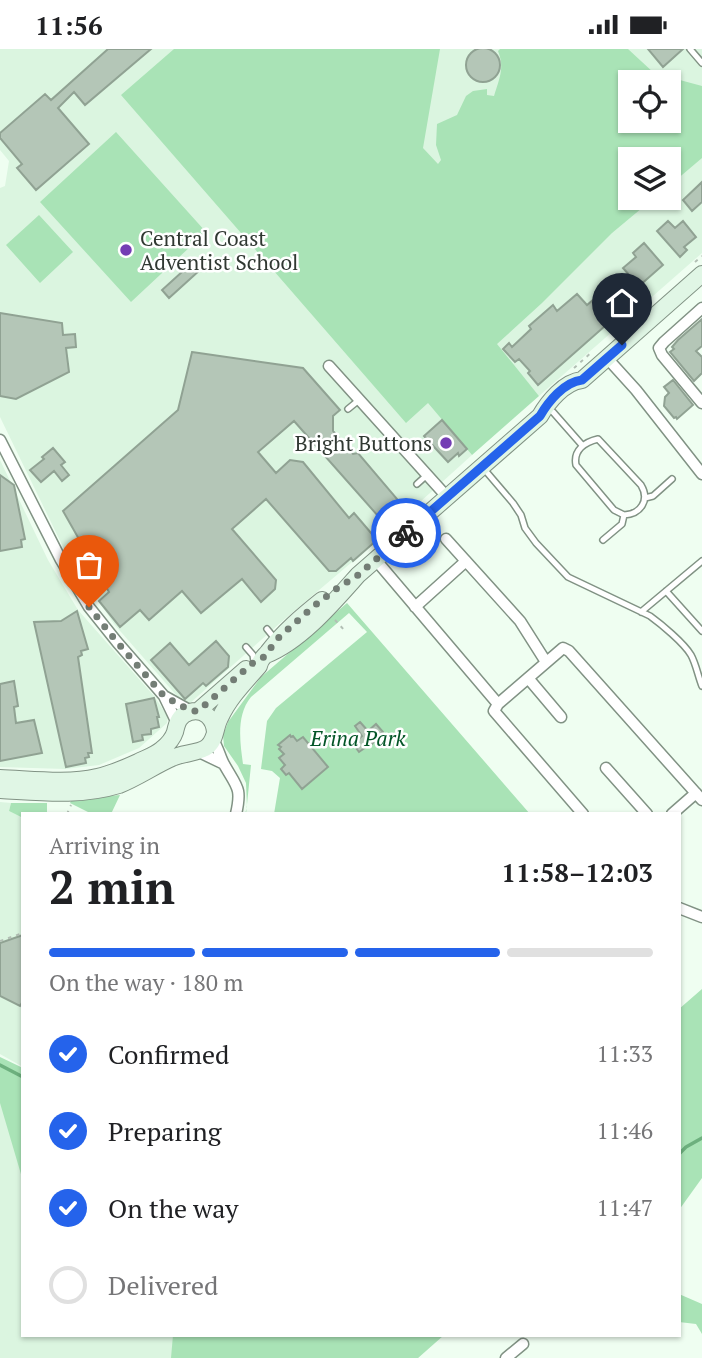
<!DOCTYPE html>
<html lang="en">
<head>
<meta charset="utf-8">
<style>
	:root { --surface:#fff; --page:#f2f2f2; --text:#202124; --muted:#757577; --line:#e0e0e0; --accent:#2563eb }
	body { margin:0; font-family:"PT Serif",serif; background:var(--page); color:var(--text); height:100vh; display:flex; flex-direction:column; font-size:26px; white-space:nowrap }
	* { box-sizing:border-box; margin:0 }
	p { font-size:23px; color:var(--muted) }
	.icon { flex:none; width:38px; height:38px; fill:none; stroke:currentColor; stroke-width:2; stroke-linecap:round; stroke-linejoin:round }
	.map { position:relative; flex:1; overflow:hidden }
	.drawer { position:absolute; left:21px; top:763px; width:660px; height:525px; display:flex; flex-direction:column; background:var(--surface); border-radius:0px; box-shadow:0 2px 5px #0004 }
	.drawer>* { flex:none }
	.controls { position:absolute; left:618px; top:21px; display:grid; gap:14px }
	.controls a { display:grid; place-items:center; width:63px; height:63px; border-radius:0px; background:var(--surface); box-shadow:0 2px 5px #0004; font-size:35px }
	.pin { position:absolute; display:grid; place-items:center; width:60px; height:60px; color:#fff; margin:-72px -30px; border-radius:50% 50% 50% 0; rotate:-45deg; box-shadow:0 0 7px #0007 }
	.pin .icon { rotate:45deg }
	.courier { position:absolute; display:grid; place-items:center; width:70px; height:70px; margin:-35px; border:5px solid #2563eb; border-radius:50%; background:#fff; color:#222; box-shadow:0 2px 9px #0007 }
	.overview em { font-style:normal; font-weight:700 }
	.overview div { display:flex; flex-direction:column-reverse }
	.overview { display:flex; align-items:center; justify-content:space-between; height:119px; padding:0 28px }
	h1 { font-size:46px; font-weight:700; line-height:52px }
	.bar { display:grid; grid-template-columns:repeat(4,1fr); gap:10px 7px; align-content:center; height:84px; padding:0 28px }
	.bar i { height:9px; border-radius:5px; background:var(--line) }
	.bar .current { background:var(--accent) }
	.bar p { grid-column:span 4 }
	ol { padding:0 28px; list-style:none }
	li { display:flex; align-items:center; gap:21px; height:77px }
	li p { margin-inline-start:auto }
	li .icon { padding:7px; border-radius:50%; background:var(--accent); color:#fff; stroke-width:4 }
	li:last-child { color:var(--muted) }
	li i { width:38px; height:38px; border:4px solid var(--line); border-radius:50% }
	.status { display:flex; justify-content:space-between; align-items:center; height:49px; padding:0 35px; background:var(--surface); direction:ltr }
	.status svg { height:19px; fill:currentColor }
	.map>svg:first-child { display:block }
	.built { fill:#dbf5e0; fill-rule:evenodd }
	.green { fill:#a9e3b6; fill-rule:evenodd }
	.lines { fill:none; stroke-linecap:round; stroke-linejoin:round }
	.stream { stroke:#6db07e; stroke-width:3.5 }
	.building { fill:#b4c6b7; stroke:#90a293; stroke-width:2 }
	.lane-casing { stroke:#819284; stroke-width:8 }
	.street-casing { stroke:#819284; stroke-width:13 }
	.secondary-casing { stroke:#819284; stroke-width:18 }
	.path { stroke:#b2bfb4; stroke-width:2; stroke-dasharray:3.5 5; stroke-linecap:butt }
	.lane { stroke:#fff; stroke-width:5 }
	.street { stroke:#fff; stroke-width:10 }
	.secondary { stroke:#e0f6e5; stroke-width:16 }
	.done { stroke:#737d75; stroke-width:7; stroke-dasharray:0 12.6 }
	.route { stroke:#2563eb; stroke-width:9 }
	.poi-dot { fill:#743db4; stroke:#fff; stroke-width:2.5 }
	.labels { text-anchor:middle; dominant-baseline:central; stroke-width:5; stroke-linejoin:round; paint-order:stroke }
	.poi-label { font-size:21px; fill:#303832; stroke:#fff; text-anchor:start }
	.park-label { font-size:21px; font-style:italic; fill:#035527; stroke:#fff }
</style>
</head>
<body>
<div class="status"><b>11:56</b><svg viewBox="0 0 49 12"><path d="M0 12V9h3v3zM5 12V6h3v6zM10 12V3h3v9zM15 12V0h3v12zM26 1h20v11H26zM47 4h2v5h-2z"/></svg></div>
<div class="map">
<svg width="702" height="1309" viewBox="0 0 702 1309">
	<rect width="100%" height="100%" fill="#effef1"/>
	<!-- built -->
	<path class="built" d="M 0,0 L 702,0 L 702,204 L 539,347 L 498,298 L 431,356 L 472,406 L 378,491 L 279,575 L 189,655 L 184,655 L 114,575 L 65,502 L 0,368 L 0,139 L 5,137 L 9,112 L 0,101 ZM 630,33 L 668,33 L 668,72 L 630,72 ZM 630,110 L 668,110 L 668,149 L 630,149 Z
		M 0,411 L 48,511 L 78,561 L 154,647 L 168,668 L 167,674 L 139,699 L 99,716 L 65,720 L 0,718 Z
		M 0,753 L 11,754 L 9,762 L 23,769 L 23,1018 L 0,1005 Z
		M 0,1022 L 23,1038 L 23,1286 L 444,1286 L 418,1309 L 0,1309 Z"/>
	<!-- green -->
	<path class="green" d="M 174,0 L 440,0 L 423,99 L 438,115 L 441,111 L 436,96 L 437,75 L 457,66 L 466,47 L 473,42 L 487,40 L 487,46 L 494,47 C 499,30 505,19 498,2 L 500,0 L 628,0 L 654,24 L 702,37 L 702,109 L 669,137 L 668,110 L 630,110 L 630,149 L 654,149 L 612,184 L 542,254 L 497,295 L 539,347 L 472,406 L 428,354 L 406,374 L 121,46 ZM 630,33 L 668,33 L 668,72 L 630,72 Z
		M 116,83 L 206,183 L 131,253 L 40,153 Z
		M 39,166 L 73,203 L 40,234 L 6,196 Z
		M 347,554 L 530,765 L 274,765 L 280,729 L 272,722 L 261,720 L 267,672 L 276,659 L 367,583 L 349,564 L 251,648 C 236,666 240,693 243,715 L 251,716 L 246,765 L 245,765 L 247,758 L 246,734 L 238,717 L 224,697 L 223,686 L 228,673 L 261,628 Z
		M 120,746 L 111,765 L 92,765 L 70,754 L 72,750 Z
		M 11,754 L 47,754 L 47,765 L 23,765 L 23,769 L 9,762 Z
		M 702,940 L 702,1129 L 679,1161 L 679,960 Z
		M 0,1008 L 23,1019 L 23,1132 L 0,1054 Z
		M 679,1245 L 702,1255 L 702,1285 L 696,1275 L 679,1273 Z
		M 173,1286 L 444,1286 L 418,1309 L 171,1309 Z"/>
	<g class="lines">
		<!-- stream -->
		<path class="stream" d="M 0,1016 L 23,1028
			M 679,1105 L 686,1098 L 702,1089"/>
	</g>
	<!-- building -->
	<path class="building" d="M466 16a17 17 0 1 1 34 0a17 17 0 1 1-34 0Z
		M 108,0 L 151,0 L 85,56 L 74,43 L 58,59 L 89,95 L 36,141 L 17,119 L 22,115 L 0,89 L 0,84 L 45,45 L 51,51 Z
		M 648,0 L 683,0 L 663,18 Z
		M 702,133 L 702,153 L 692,162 L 683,151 Z
		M 668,172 L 675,179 L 683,172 L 696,188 L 684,198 L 687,201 L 680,208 L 657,182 Z
		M 644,194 L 663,216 L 639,237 L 623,219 L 636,208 L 633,204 Z
		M 193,213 L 200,221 L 169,249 L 162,241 Z
		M 614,233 L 626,249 L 622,252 L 625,254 L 617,261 L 614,258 L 599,270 L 605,277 L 538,336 L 528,324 L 530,322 L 519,310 L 515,313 L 503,300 L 509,294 L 512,298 L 531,280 L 529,277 L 553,256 L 557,262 L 577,245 L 587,256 Z
		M 0,264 L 62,274 L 63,286 L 75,285 L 76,298 L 66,299 L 69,323 L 16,350 L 0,347 Z
		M 702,270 L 702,297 L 696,302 L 702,308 L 702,324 L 694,332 L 670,303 L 674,300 L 672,298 L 678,291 Z
		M 192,303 L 303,319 L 340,361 L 333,367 L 333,382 L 353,405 L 358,404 L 403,457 L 403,461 L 396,468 L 398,470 L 391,476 L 386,476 L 294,372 L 258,403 L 276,424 L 290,411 L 303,413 L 349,469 L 354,464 L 377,491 L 353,512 L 351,509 L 336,522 L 329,522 L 266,450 L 232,480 L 276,531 L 275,540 L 261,553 L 242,530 L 201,564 L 182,542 L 149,571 L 140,561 L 120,578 L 99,552 L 109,543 L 63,462 L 178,361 Z
		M 673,331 L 693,356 L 677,370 L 676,368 L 674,369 L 664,357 L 665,348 L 669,344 L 664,338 Z
		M 442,371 L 467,400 L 459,407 L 458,404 L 448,413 L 424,387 Z
		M 53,399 L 65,413 L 61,416 L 69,426 L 62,432 L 54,422 L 41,433 L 30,421 L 44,410 L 42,408 Z
		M 0,426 L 14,436 L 25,490 L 21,491 L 22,498 L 0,502 Z
		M 77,562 L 88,600 L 81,602 L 82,606 L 78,608 L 92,704 L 88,704 L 89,708 L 85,709 L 86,714 L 66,718 L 34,573 L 61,572 Z
		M 216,592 L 229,607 L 228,618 L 206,637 L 203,634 L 185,650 L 151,611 L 170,594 L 189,616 Z
		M 14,632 L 18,657 L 14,658 L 16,674 L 34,671 L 42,704 L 0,712 L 0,635 Z
		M 154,649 L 159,668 L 157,668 L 159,678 L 151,680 L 151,685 L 142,686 L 143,691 L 133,693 L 126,655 Z
		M 360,673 L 368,682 L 376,675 L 383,683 L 370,697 L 369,696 L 359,703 L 353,695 L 362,687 L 355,677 Z
		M 290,686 L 291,688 L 293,687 L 297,692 L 303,688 L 328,718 L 302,740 L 289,724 L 286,726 L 281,720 L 285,716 L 279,709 L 284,705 L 279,700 L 281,698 L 278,696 Z
		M 23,886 L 23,952 L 20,957 L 0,947 L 0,894 Z"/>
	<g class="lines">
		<defs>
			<path id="lane" d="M 690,0 L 702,14
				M 348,360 L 359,351
				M 553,363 L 582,396
				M 598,390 L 641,436 C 650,451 641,465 624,466 L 614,461 L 576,416 C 573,401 585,393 598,390 Z
				M 484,420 L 513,454 L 521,466 L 525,479 L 536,494 L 568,528 L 650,567 C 661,575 684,594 691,606 C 696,615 698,627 702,637
				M 417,435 L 427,426
				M 645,449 L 653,447 L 672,430
				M 603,491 L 622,475 L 624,466
				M 666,542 L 702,582
				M 641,563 L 702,512
				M 267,580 L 276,591
				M 246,598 L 253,606 L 254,613"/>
			<path id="street" d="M 702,259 L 664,293 L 659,299 L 662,306 L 702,354
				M 607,309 L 636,341 L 702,425
				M 329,317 L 448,449
				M 0,391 L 61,511 L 89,558 L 117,593 L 164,647 L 177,674
				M 446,490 L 520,572 L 546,613
				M 375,510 L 498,655
				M 415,558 L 466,512
				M 528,629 L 561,668
				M 164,647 L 191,662
				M 213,691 C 219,700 220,709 225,717 C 237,738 242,739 236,765
				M 197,702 L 224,715
				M 606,719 L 647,765
				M 583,765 L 494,662 L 498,655 L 563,599 L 569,602 L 702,751
				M 672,765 L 696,744
				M 679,859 L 702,868
				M 506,1309 L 523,1295"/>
			<path id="secondary" d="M 266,606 C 301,592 333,554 358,526 L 540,367 C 548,353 564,333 582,331 L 702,225
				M 198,662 L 246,620
				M 0,729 C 30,730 68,735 97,728 C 111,725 125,719 138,713 C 146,709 155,706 162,700 C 167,696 173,689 175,683 C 177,674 179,666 190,663 C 204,659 214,670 215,683
				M 0,741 C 39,743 80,748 119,736 C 137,729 154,717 172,709 C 182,704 200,704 207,698 C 216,691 215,678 220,669 C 229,649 245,633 259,617 C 260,610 264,608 268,603 C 283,583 302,567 322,551"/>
		</defs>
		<!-- lane casing -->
		<use href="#lane" class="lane-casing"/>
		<!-- street casing -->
		<use href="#street" class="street-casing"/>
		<!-- secondary casing -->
		<use href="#secondary" class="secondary-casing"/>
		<!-- path -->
		<path class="path" d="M 695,213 L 702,207
			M 574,319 L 593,302
			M 335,571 L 346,583
			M 67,765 L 71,756
			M 0,892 L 20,885 L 23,880"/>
		<!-- lane -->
		<use href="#lane" class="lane"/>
		<!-- street -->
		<use href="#street" class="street"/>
		<!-- secondary -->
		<use href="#secondary" class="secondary"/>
	</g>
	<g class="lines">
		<!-- done -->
		<path class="done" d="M 89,558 L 117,593 L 164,647 L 191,662 L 198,662 L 254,613 L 260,611 L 266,606 L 276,591 L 314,557 L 336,540 L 358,526 L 406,484"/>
		<!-- route -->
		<path class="route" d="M 406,484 L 540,367 C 548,353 564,333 582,331 L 622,296"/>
	</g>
	<!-- markers -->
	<g class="poi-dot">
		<circle cx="126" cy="201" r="7"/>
		<circle cx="446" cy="394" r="7"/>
	</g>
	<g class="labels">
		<!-- poi labels -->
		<g class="poi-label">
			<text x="140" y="189">Central Coast<tspan x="140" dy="24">Adventist School</tspan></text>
			<text x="432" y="394" text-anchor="end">Bright Buttons</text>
		</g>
		<!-- park labels -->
		<g class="park-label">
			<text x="358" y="689">Erina Park</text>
		</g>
	</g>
</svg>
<div class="controls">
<a><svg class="icon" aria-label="locate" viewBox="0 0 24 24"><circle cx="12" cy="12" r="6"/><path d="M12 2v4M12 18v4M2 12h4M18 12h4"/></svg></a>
<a><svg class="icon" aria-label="layers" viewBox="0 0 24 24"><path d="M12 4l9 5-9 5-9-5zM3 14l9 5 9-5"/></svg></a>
</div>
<div class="pin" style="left:89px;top:558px;background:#ea580c"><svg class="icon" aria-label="bag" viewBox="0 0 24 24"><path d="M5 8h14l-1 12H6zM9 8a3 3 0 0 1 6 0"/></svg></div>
<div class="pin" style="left:622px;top:296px;background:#1f2937"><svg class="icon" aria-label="home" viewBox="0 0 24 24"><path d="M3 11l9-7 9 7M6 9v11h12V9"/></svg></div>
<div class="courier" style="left:406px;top:484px"><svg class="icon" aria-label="bike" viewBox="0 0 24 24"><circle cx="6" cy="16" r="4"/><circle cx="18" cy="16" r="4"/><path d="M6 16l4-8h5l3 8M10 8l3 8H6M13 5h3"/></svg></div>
<section class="drawer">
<div class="overview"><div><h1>2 min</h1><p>Arriving in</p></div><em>11:58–12:03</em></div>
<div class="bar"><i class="current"></i><i class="current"></i><i class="current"></i><i></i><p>On the way · 180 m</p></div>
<ol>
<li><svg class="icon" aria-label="check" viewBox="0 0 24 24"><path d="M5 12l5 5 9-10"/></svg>Confirmed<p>11:33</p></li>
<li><svg class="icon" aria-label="check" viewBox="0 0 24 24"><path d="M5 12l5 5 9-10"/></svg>Preparing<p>11:46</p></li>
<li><svg class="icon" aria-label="check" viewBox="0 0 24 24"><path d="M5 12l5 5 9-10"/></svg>On the way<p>11:47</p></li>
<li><i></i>Delivered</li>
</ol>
</section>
</div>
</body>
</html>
